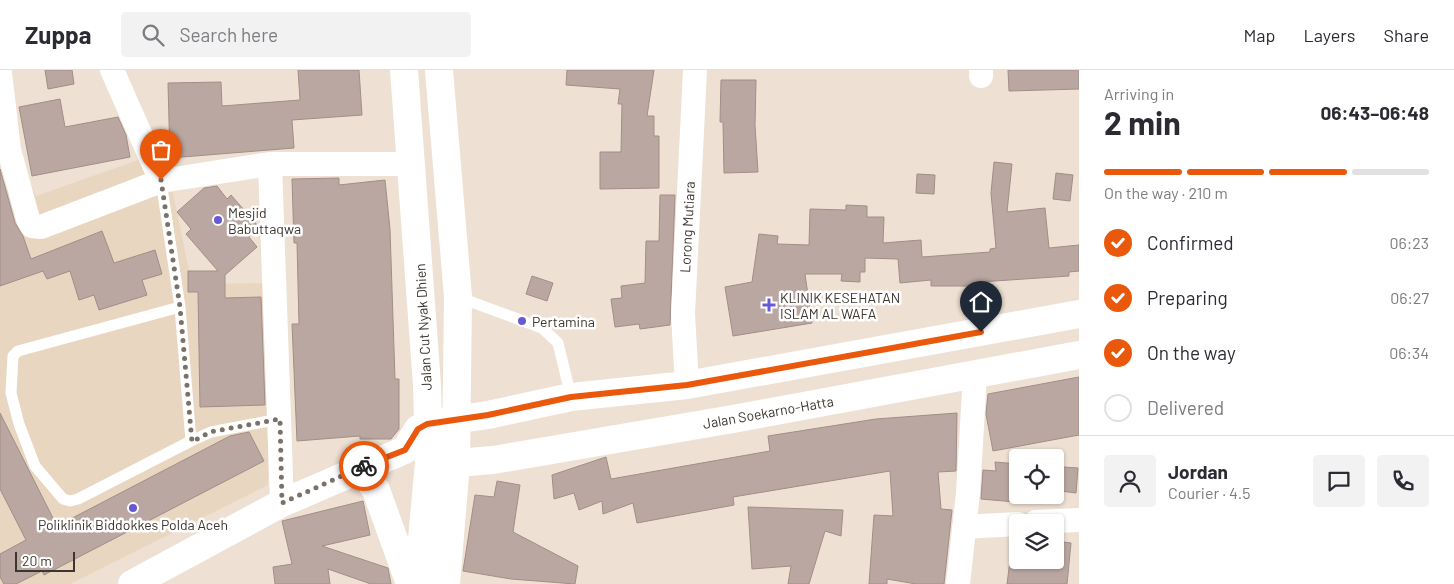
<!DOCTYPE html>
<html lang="en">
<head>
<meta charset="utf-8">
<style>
	:root { --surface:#fff; --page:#f2f2f3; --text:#2b2b33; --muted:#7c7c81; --line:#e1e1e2; --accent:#ea580c }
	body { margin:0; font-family:Barlow,sans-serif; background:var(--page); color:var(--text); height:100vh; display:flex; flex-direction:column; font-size:19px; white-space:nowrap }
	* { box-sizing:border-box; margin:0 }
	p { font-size:16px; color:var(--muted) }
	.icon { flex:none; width:28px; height:28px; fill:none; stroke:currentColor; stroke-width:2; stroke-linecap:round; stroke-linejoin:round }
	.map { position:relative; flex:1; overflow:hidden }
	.sheet { display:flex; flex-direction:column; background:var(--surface); width:375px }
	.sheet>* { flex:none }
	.tools { position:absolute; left:1009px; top:379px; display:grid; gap:10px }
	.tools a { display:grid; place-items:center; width:55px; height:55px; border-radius:5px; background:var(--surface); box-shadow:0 1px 4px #0004; font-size:25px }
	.scale { position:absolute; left:15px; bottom:12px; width:60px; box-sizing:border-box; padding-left:5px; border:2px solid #3b3630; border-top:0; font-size:14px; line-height:18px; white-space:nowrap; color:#3b3630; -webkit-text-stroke:4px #fff; paint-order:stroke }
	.pin { position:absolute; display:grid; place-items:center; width:42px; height:42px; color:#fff; margin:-51px -21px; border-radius:50% 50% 50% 0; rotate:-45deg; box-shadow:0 0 5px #0007 }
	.pin .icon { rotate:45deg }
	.courier { position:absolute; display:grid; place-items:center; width:50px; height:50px; margin:-25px; border:4px solid #ea580c; border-radius:50%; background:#fff; color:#222; box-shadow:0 1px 6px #0007 }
	.summary em { font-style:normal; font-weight:700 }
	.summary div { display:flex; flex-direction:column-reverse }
	.summary { display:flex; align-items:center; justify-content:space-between; height:85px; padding:0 25px }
	h1 { font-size:32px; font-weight:700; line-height:38px }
	.bar { display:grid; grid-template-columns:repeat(4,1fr); gap:8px 5px; align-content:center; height:60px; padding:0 25px }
	.bar i { height:6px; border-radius:4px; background:var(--line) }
	.bar .on { background:var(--accent) }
	.bar p { grid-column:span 4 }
	.line { display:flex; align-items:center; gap:12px; padding:0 25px; border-top:1px solid var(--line) }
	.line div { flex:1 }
	.round { display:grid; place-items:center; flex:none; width:52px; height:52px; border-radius:5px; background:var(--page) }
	ol { padding:0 25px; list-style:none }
	li { display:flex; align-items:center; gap:15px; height:55px }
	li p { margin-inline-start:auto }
	li .icon { padding:5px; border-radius:50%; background:var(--accent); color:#fff; stroke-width:4 }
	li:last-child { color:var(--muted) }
	li i { width:28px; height:28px; border:2px solid var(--line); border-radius:50% }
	header { display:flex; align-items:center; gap:30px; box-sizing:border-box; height:70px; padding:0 25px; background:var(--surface); border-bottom:1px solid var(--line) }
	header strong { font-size:24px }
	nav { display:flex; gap:28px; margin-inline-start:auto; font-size:18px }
	.search { width:350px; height:45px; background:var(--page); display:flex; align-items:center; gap:12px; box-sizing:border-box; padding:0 18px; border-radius:5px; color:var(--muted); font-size:19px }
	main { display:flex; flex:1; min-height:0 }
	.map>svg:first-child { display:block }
	.built { fill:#e8d6c1 }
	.building { fill:#baa7a1; stroke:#a08e87 }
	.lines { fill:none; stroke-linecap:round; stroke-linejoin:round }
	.service { stroke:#fff; stroke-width:11 }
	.minor { stroke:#fff; stroke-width:24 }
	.secondary { stroke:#fff; stroke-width:28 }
	.trunk { stroke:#fff; stroke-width:28 }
	.done { stroke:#7a7269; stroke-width:5; stroke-dasharray:0 9 }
	.route { stroke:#ea580c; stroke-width:6 }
	.poi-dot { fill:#6759d3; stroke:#fff; stroke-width:2 }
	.labels { text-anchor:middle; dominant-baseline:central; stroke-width:5; stroke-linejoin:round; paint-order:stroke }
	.poi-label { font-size:14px; fill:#3b3630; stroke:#fff; text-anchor:start }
	.street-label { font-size:14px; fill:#3b3630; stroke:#fff }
</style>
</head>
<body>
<header>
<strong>Zuppa</strong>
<div class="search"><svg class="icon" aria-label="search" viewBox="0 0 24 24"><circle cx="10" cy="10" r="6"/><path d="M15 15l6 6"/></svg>Search here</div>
<nav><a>Map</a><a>Layers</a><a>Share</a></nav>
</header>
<main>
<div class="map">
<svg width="1079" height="514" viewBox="0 0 1079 514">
	<rect width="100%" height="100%" fill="#eee0d2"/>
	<!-- built -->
	<path class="built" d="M 164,81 L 192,214 L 270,213 L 268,415 L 70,514 L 0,514 L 0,115 L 27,107 L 36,126 Z"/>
	<!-- building -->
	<path class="building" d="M 45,0 L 72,0 L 74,14 L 48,19 Z
		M 298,0 L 359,0 L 362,45 L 292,50 L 294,78 L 170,88 L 168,13 L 221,12 L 222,36 L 300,30 Z
		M 567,0 L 654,0 L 647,46 L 654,46 L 654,66 L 659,66 L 659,118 L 600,119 L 600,82 L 621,82 L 622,34 L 618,34 L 620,19 L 566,15 Z
		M 1008,0 L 1079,0 L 1079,19 L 1009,21 Z
		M 721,10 L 756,10 L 755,55 L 758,102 L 724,103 L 723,52 L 720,52 Z
		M 60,29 L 65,57 L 118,47 L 126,65 L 130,87 L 32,106 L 19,37 Z
		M 994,92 L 1012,94 L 1007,142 L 1045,138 L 1049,178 L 1079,175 L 1079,201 L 1069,202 L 1069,206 L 980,212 L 980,216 L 931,216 L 931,210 L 900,213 L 898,189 L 865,188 L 865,202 L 860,202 L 860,212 L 841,211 L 842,204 L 805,204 L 812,253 L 733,266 L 725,217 L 752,212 L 759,164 L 778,166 L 777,174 L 809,175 L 810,139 L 846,140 L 846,135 L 867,136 L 867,147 L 884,147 L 883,173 L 921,170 L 922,187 L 990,182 L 990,179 L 996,178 L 991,123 Z
		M 0,99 L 15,153 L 23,166 L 31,189 L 102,161 L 114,193 L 155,180 L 162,204 L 142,210 L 147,225 L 99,240 L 94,225 L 79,230 L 70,201 L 47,209 L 43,201 L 0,216 Z
		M 1056,103 L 1073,105 L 1070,131 L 1053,129 Z
		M 917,104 L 935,105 L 934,124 L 916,123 Z
		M 339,108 L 339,115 L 385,110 L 390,159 L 395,309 L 399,309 L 399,359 L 391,369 L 360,369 L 360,366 L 297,371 L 292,254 L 299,254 L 297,173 L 294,173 L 292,109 Z
		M 217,116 L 227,129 L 231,125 L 258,156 L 249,167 L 257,177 L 225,205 L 225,228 L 261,227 L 265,335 L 200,337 L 198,222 L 188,222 L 188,201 L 218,201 L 186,164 L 191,159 L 177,142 L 204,118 Z
		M 660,125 L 675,125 L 670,255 L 640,259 L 639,254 L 615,257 L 611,229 L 622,228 L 621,216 L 645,213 L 646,171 L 659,171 Z
		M 532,206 L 553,213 L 547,231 L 526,224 Z
		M 1079,307 L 1079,365 L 993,381 L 986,344 L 988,324 Z
		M 0,343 L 57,456 L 230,366 L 249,362 L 264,391 L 44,505 L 42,501 L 16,514 L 4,514 L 0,507 L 0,484 L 26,470 L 0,419 Z
		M 957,343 L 956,401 L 938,402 L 941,439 L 952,440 L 944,514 L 916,514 L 887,509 L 887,514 L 869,514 L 874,445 L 893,446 L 890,401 L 733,427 L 734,435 L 637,453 L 633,433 L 603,444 L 602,431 L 579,440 L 574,423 L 554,429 L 552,405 L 606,387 L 611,409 L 770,381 L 768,366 L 876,349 Z
		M 995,392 L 1018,394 L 1015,432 L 981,429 L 983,400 L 996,401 Z
		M 1063,397 L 1078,398 L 1076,423 L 1061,421 Z
		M 497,411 L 520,415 L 513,462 L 578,496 L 575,514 L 511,509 L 463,501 L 475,425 L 494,427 Z
		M 363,431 L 370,465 L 322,476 L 388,498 L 391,514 L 371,514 L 328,499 L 330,514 L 275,514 L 273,497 L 292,494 L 282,451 Z
		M 748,437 L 843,440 L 841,466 L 825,461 L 809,514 L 788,514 L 791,496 L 752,499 Z
		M 1055,471 L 1071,473 L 1067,514 L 1007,514 L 1010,490 L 1055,490 Z"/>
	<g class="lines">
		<!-- service -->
		<path class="service" d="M 161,111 L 180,237 L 191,371 L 78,429 L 70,431 L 63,429 L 35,396 L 19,354 L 11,323 L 13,286 L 18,281 L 180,237
			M 458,227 L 542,258 L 558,273 L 571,327
			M 191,371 L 211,362 L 279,349"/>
		<!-- minor -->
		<path class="minor" d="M 112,0 L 161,111
			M 981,0 L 981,6
			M 0,3 L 9,80 L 28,149 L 32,156 L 41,157 L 161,111 L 270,94 L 412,94
			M 270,94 L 282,433
			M 687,315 L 683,244 L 695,0
			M 1036,452 L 1079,450
			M 964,457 L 1018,454
			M 958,514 L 968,423 L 975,305"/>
		<!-- secondary -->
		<path class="secondary" d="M 132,514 L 282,433 L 405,380 L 418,359 L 427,354"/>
		<!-- trunk -->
		<path class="trunk" d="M 404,0 L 427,315 L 429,392 L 418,514
			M 439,0 L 458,227 L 456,393 L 446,514
			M 427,354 L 488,345 L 571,327 L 687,315 L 1079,244
			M 429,392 L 456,393 L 493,390 L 733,349 L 1079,285
			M 360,398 L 376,420 L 410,514"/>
	</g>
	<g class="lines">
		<!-- done -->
		<path class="done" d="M 161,110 L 180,237 L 192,372 L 210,362 L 280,349 L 282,433 L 364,396"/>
		<!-- route -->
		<path class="route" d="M 364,396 L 405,380 L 418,359 L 427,354 L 488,345 L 571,327 L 687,315 L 981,262"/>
	</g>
	<!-- markers -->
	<g class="poi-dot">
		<circle cx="218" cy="150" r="5"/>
		<path d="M766.5 227.5h5v5h5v5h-5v5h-5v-5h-5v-5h5z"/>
		<circle cx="522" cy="251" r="5"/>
		<circle cx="133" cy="438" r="5"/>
	</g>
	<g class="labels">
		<!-- poi labels -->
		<g class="poi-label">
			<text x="228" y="142">Mesjid<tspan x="228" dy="16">Babuttaqwa</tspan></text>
			<text x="780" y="227">KLINIK KESEHATAN<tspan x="780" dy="16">ISLAM AL WAFA</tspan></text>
			<text x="532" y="251">Pertamina</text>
			<text x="133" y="454" text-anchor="middle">Poliklinik Biddokkes Polda Aceh</text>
		</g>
		<!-- street labels -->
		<g class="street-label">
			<text transform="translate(687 157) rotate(-87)">Lorong Mutiara</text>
			<text transform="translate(423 257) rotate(-93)">Jalan Cut Nyak Dhien</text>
			<text transform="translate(768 342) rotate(-10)">Jalan Soekarno-Hatta</text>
		</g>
	</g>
</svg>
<div class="tools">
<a><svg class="icon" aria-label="locate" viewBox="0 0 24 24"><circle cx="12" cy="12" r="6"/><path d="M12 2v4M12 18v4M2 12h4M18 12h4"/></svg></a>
<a><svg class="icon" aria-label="layers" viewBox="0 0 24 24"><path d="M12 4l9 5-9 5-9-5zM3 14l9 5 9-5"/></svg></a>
</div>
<div class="scale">20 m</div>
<div class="pin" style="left:161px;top:110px;background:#ea580c"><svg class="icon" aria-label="bag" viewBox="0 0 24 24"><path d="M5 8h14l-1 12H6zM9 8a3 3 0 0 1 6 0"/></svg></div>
<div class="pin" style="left:981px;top:262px;background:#1f2937"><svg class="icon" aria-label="home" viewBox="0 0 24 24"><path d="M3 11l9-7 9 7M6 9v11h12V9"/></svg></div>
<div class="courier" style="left:364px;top:396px"><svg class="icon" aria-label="bike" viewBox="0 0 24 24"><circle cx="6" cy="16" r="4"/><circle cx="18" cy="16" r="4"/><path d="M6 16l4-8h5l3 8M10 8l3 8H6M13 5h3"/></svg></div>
</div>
<section class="sheet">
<div class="summary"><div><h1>2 min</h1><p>Arriving in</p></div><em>06:43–06:48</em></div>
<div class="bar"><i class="on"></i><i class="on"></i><i class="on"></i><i></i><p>On the way · 210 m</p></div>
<ol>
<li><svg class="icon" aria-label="check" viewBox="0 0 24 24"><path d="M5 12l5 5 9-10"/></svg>Confirmed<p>06:23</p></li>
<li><svg class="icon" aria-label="check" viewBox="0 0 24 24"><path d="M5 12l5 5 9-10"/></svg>Preparing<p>06:27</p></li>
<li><svg class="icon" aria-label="check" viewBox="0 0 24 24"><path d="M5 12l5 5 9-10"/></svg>On the way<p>06:34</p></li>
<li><i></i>Delivered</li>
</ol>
<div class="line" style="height:90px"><a class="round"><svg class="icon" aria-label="person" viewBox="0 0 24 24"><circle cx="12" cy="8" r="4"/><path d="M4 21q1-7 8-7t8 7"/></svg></a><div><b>Jordan</b><p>Courier · 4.5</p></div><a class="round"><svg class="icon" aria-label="chat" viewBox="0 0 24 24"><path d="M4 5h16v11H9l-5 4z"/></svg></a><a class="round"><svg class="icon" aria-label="phone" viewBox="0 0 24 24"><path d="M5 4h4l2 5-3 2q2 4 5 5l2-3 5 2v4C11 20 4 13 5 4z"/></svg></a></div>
</section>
</main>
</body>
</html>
